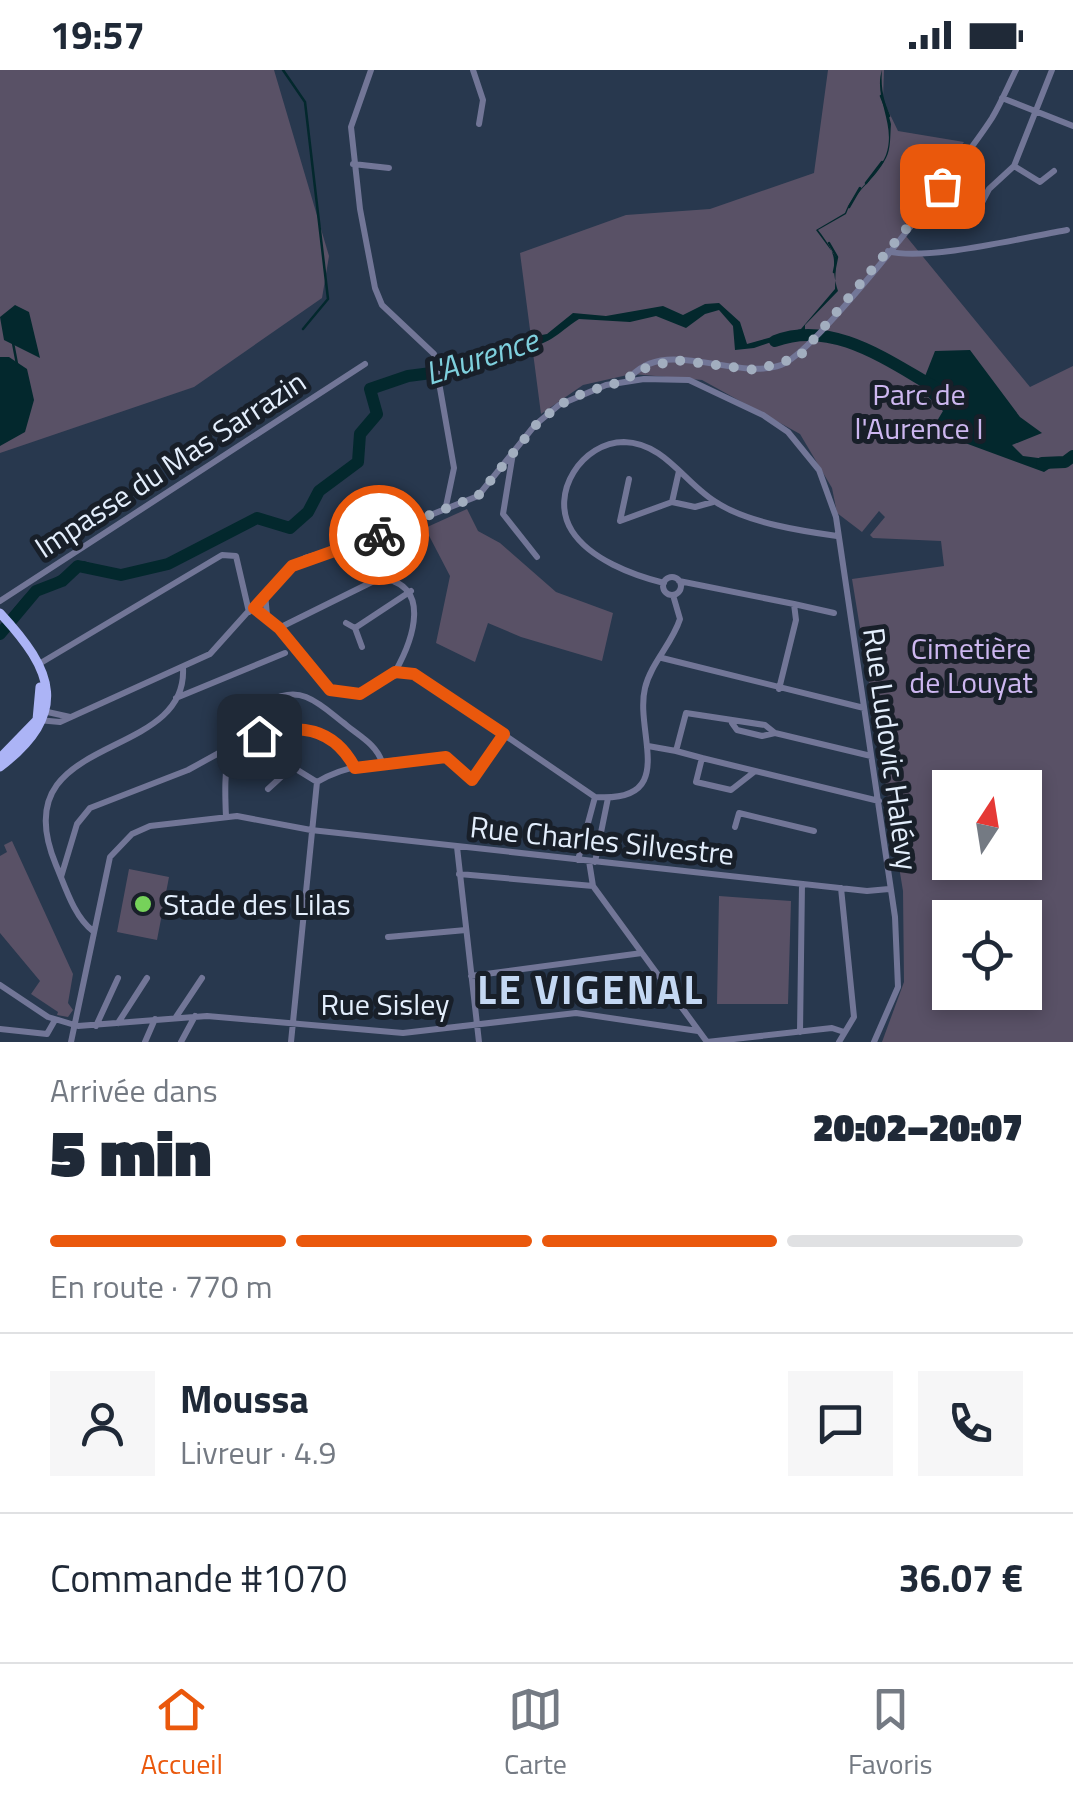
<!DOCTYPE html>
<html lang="fr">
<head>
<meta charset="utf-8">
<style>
	:root { --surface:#fff; --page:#f6f6f7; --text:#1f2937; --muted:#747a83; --line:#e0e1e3; --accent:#ea580c }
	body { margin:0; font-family:"Titillium Web",sans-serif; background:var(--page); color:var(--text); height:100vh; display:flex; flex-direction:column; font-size:38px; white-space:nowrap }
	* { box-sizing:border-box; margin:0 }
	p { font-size:32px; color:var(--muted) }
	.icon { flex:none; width:55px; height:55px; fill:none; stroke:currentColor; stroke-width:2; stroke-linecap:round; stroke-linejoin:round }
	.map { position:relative; height:972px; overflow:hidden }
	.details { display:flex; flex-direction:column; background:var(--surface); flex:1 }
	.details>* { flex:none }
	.needle { width:65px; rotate:12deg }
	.controls { position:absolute; left:932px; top:700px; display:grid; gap:20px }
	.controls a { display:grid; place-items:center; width:110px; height:110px; border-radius:0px; background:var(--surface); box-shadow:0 5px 15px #0003; font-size:50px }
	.pin { position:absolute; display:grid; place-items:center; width:85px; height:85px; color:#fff; margin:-42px; border-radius:20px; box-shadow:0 5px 15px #0006 }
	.courier { position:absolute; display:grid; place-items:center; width:100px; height:100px; margin:-50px; border:8px solid #ea580c; border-radius:50%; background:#fff; color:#222; box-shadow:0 2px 12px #0007 }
	.headline em { font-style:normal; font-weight:800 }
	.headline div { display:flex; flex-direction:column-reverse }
	.headline { display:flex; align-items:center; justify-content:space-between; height:170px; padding:0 50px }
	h1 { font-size:65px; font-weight:800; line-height:75px }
	.bar { display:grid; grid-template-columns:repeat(4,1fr); gap:15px 10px; align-content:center; height:120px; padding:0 50px }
	.bar i { height:12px; border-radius:8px; background:var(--line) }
	.bar .current { background:var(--accent) }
	.bar p { grid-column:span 4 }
	.line { display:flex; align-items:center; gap:25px; padding:0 50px; border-top:2px solid var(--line) }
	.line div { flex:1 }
	.round { display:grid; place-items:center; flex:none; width:105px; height:105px; border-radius:0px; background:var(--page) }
	.status { display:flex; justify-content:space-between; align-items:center; height:70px; padding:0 50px; background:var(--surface); direction:ltr }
	.status svg { height:28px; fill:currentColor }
	.tab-bar { display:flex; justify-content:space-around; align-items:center; height:140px; border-top:2px solid var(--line); background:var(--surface); font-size:28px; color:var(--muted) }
	.tab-bar a { display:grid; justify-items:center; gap:5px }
	.tab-bar .current { color:var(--accent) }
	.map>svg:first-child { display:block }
	.green { fill:#595166; fill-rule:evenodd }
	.water { fill:#03282d }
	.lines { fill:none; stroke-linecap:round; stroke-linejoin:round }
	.stream { stroke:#03282d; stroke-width:2.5 }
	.river { stroke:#03282d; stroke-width:12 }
	.minor { stroke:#727697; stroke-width:6 }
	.major { stroke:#acb4f6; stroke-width:9 }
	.done { stroke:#a2aebf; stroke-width:10; stroke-dasharray:0 18 }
	.route { stroke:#ea580c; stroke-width:12 }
	.poi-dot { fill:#76d25a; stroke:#181f29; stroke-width:4 }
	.labels { text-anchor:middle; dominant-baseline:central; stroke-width:10; stroke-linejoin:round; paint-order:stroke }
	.park-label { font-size:30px; fill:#cdb7f0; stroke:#181f29 }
	.street-label { font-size:30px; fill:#e3eefc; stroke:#181f29 }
	.poi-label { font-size:30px; fill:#e3eefc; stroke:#181f29; text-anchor:start }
	.water-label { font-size:32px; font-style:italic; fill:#7ed0dd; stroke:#181f29 }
	.district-label { font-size:40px; font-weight:bold; letter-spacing:2.5px; fill:#c4d8f3; stroke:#181f29 }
</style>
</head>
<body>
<div class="status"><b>19:57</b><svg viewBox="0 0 49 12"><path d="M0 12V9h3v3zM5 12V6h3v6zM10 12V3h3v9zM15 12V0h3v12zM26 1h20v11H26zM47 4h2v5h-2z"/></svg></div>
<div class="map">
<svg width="1073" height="972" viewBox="0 0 1073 972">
	<rect width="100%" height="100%" fill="#28384e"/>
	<!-- green -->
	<path class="green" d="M 0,0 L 274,0 L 329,186 L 322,228 L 194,317 L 0,383 Z
		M 828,0 L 884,0 L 883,30 L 898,61 L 964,72 L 901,160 L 1030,317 L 1073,296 L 1073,972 L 882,972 L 904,912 L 903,821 L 852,509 L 944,496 L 941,471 L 873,468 L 870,465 L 885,447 L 879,441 L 862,462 L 837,443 L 832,418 L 800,364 L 702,310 L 632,304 L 583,315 L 541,344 L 520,183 L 626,145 L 710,139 L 814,103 ZM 950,718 L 1025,718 L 1025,792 L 950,792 ZM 950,848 L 1025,848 L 1025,922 L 950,922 Z
		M 467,439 L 478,461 L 500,473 L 556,522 L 613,543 L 602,591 L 521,567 L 488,553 L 475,592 L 436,573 L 450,506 L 425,458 Z
		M 12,771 L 73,904 L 68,933 L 73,940 L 68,947 L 57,945 L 58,942 L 31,924 L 40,911 L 0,863 L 0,786 L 7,782 L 4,775 Z
		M 129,799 L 169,807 L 157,870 L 117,862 Z
		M 719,826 L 791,831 L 788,934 L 717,934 Z"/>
	<!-- water -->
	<path class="water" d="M 882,0 C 880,22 886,34 891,54 C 890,64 891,79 886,88 C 875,110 855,120 846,144 L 818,160 C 844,193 828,189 838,221 L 805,255 L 805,260 L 814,265 L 798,263 L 754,278 L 735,280 L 733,256 L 719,240 L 705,244 L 686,258 L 656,246 L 630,252 L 579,249 C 553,266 548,279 513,276 L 486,292 L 443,306 L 442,300 L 510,271 L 547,264 L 573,243 L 606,246 L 663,236 L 683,245 L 705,234 L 719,233 L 740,252 L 747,274 L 801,259 L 835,219 L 836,187 L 816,160 L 845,143 C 854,120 877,107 886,85 C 897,54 873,28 882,0 Z
		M 15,235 L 29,242 L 40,288 L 4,270 L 0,247 Z
		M 970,280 L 1020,347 L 1042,363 L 1012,375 L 1023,386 L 1061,391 L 1044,402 L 957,370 L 937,351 L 943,341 L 920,319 L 935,281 Z
		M 0,287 L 9,287 L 27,299 L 34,330 L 25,362 L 0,376 Z
		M 432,301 L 370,319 C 369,348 388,332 360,364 C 362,405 346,397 321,420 C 309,430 303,447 290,458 L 257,448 L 168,494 L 121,505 L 79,496 C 57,515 25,520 12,548 L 8,545 L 25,525 L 84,491 L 120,504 L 166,493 L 249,447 L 262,444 L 288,456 L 307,440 L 317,419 L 356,392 L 358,364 L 375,345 L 367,317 Z"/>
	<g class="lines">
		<!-- stream -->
		<path class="stream" d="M 283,0 L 305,32 L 328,229 L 303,259
			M 881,26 L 889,46
			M 866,113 L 882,92
			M 849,137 L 860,118
			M 829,173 L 837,187 L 834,202
			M 13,273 L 17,294"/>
		<!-- river -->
		<path class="river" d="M 775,271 C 832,249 888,291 936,318
			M 1042,393 L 1065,392 L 1073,386
			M 0,564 L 36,521 L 62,511 L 78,496 L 121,505 L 168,494 L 257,448 L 290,458 L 308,442 L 319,421 L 358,392 L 360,364 L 377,344 L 370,319 L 408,306 L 447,301"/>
		<!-- minor -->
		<path class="minor" d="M 371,0 L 351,57 L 360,139 L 375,218 L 382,235 L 434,284 L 454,398 L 446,436
			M 473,0 L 483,30 L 479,54
			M 1002,28 L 1073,56
			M 353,94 L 389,98
			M 1014,96 L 1040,112 L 1054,101
			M 977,142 L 989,119 L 1014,96 L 1052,0
			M 888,181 C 924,192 1026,167 1067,160
			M 628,310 C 663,264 735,312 781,295 C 817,282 965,90 992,48 C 1001,33 1008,16 1016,0
			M 513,383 L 503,444 L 537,487
			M 679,401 L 672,432 L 695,437 L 713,432
			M 629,409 L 620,451 L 672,432
			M663 516a9 9 0 1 1 18 0a9 9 0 1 1-18 0Z
			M 679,511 L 794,534 L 796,550 L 779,619
			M 664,513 C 632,505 590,489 572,461 C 548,423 583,372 624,372 C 666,373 686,416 719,434 C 750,453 801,461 837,466
			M 0,531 L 365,294
			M 794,534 L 834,543
			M 253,538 L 267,545 L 265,524
			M 267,545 L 330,620 C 367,632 381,601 414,603 L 595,727 C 680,733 634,663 645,618 C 651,593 672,574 680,549 L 673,525
			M 346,553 L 355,558
			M 279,558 L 380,508 C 433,514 413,570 395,602
			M 362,577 L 355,558 L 411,521
			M 662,588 L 864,638
			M 39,594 L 222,485 L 236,486 L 249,542
			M 176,628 L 285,583
			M 43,641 L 70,647
			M 38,650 L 60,652 L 210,584 L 270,517 L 305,488 L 368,470 L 478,426 L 535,355 L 559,335 L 606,315 L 644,309 L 689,310 L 763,345 L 788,362 L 819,400 L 836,447 L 895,847 L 898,917 L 874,972
			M 732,653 L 737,660 L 762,666 L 775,663
			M 234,661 L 317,712
			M 253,671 C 286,640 337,662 355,698
			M 648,676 L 676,681 L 686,643 L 765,655 L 775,663 L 871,686
			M 676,681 L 702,688
			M 754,702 L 731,720 L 696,712 L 702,688 L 879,731
			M 268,719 L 293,696
			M 226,747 C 224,701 223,653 269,631 C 281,625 293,622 306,627 C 321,633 333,645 345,654 C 359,666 376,674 382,692
			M 735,757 L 739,743 L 814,761
			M 457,777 L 479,972
			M 578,790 L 595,727
			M 589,791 L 593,816 L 707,972
			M 595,792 L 608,728
			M 459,804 L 593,816
			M 61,807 L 77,754 L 90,738 L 188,700 L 228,678
			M 93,861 C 74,847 65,816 56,795 C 0,661 188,694 183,598
			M 388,867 L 466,860
			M 471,906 L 642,883
			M 0,915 L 48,947 L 78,956 L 207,946 L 403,963 L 576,943 L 698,961
			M 176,947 L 202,908
			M 118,953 L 147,908
			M 96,956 L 118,908
			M 0,959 L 47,964 L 55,950
			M 800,962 L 802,814
			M 71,972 L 110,787 L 132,764 L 150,756 L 237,746 L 311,760 L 867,821 L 889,819
			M 145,972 L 155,949
			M 181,972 L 195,946
			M 291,972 L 317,712 C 353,690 404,690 445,687 L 472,710 L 503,664
			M 707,972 L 832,958 L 844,962
			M 839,972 L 854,947 L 841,818"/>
		<!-- major -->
		<path class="major" d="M 0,543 C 54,601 70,643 0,697
			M 0,688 L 37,650 L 40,617"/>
	</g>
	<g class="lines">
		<!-- done -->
		<path class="done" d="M 379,465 L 478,426 L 536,355 L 559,335 L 586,322 L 627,310 L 635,301 L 675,290 L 756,300 L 799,287 L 942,116"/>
		<!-- route -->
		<path class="route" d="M 259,666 C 299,652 334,658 355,698 L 446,687 L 472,710 L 504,664 L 414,604 L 395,602 L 360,624 L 330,620 L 279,558 L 254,538 L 292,496 L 379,465"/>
	</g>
	<!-- markers -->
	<circle class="poi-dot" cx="143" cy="834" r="10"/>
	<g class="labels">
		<!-- park labels -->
		<g class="park-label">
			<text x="919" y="324">Parc de<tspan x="919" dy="34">l'Aurence I</tspan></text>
			<text x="971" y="578">Cimetière<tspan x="971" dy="34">de Louyat</tspan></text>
		</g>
		<!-- street labels -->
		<g class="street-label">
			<text transform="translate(170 394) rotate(-33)">Impasse du Mas Sarrazin</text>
			<text transform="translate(891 679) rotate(82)">Rue Ludovic Halévy</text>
			<text transform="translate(602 770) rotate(6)">Rue Charles Silvestre</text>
			<text x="385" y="934">Rue Sisley</text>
		</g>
		<!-- poi labels -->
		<g class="poi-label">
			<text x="163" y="834">Stade des Lilas</text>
		</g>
		<!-- water labels -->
		<g class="water-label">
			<text transform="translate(481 286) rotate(-18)">L'Aurence</text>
		</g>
		<!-- district labels -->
		<g class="district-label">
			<text x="591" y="919">LE VIGENAL</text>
		</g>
	</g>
</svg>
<div class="controls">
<a><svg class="needle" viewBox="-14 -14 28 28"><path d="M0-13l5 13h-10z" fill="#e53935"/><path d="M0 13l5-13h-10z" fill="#747a83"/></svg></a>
<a><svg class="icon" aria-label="locate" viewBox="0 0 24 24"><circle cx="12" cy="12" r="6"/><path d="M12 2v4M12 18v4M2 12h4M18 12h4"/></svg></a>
</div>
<div class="pin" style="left:942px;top:116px;background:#ea580c"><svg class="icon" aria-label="bag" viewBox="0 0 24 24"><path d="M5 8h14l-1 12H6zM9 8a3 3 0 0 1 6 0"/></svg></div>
<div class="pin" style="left:259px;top:666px;background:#1f2937"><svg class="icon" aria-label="home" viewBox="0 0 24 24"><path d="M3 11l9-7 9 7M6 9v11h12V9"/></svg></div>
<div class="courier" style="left:379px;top:465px"><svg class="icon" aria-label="bike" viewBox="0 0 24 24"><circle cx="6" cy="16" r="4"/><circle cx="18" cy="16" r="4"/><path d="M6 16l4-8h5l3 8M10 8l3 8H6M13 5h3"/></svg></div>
</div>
<section class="details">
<div class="headline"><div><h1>5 min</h1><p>Arrivée dans</p></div><em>20:02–20:07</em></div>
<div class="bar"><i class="current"></i><i class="current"></i><i class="current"></i><i></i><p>En route · 770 m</p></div>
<div class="line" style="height:180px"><a class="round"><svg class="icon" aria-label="person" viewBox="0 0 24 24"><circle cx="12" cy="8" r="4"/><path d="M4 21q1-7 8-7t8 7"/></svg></a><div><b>Moussa</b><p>Livreur · 4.9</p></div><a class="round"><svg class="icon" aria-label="chat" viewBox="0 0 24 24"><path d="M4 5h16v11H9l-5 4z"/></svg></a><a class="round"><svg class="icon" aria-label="phone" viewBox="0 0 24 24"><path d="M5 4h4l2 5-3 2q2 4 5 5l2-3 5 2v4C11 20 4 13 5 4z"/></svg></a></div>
<div class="line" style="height:130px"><div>Commande #1070</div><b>36.07 €</b></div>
</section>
<nav class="tab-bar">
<a class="current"><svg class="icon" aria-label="home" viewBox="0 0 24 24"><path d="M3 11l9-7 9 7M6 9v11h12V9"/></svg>Accueil</a>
<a><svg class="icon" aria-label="map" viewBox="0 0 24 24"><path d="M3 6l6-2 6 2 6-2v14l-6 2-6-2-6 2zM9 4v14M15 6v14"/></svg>Carte</a>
<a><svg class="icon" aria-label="saved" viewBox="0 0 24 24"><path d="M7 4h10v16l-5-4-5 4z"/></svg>Favoris</a>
</nav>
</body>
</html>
